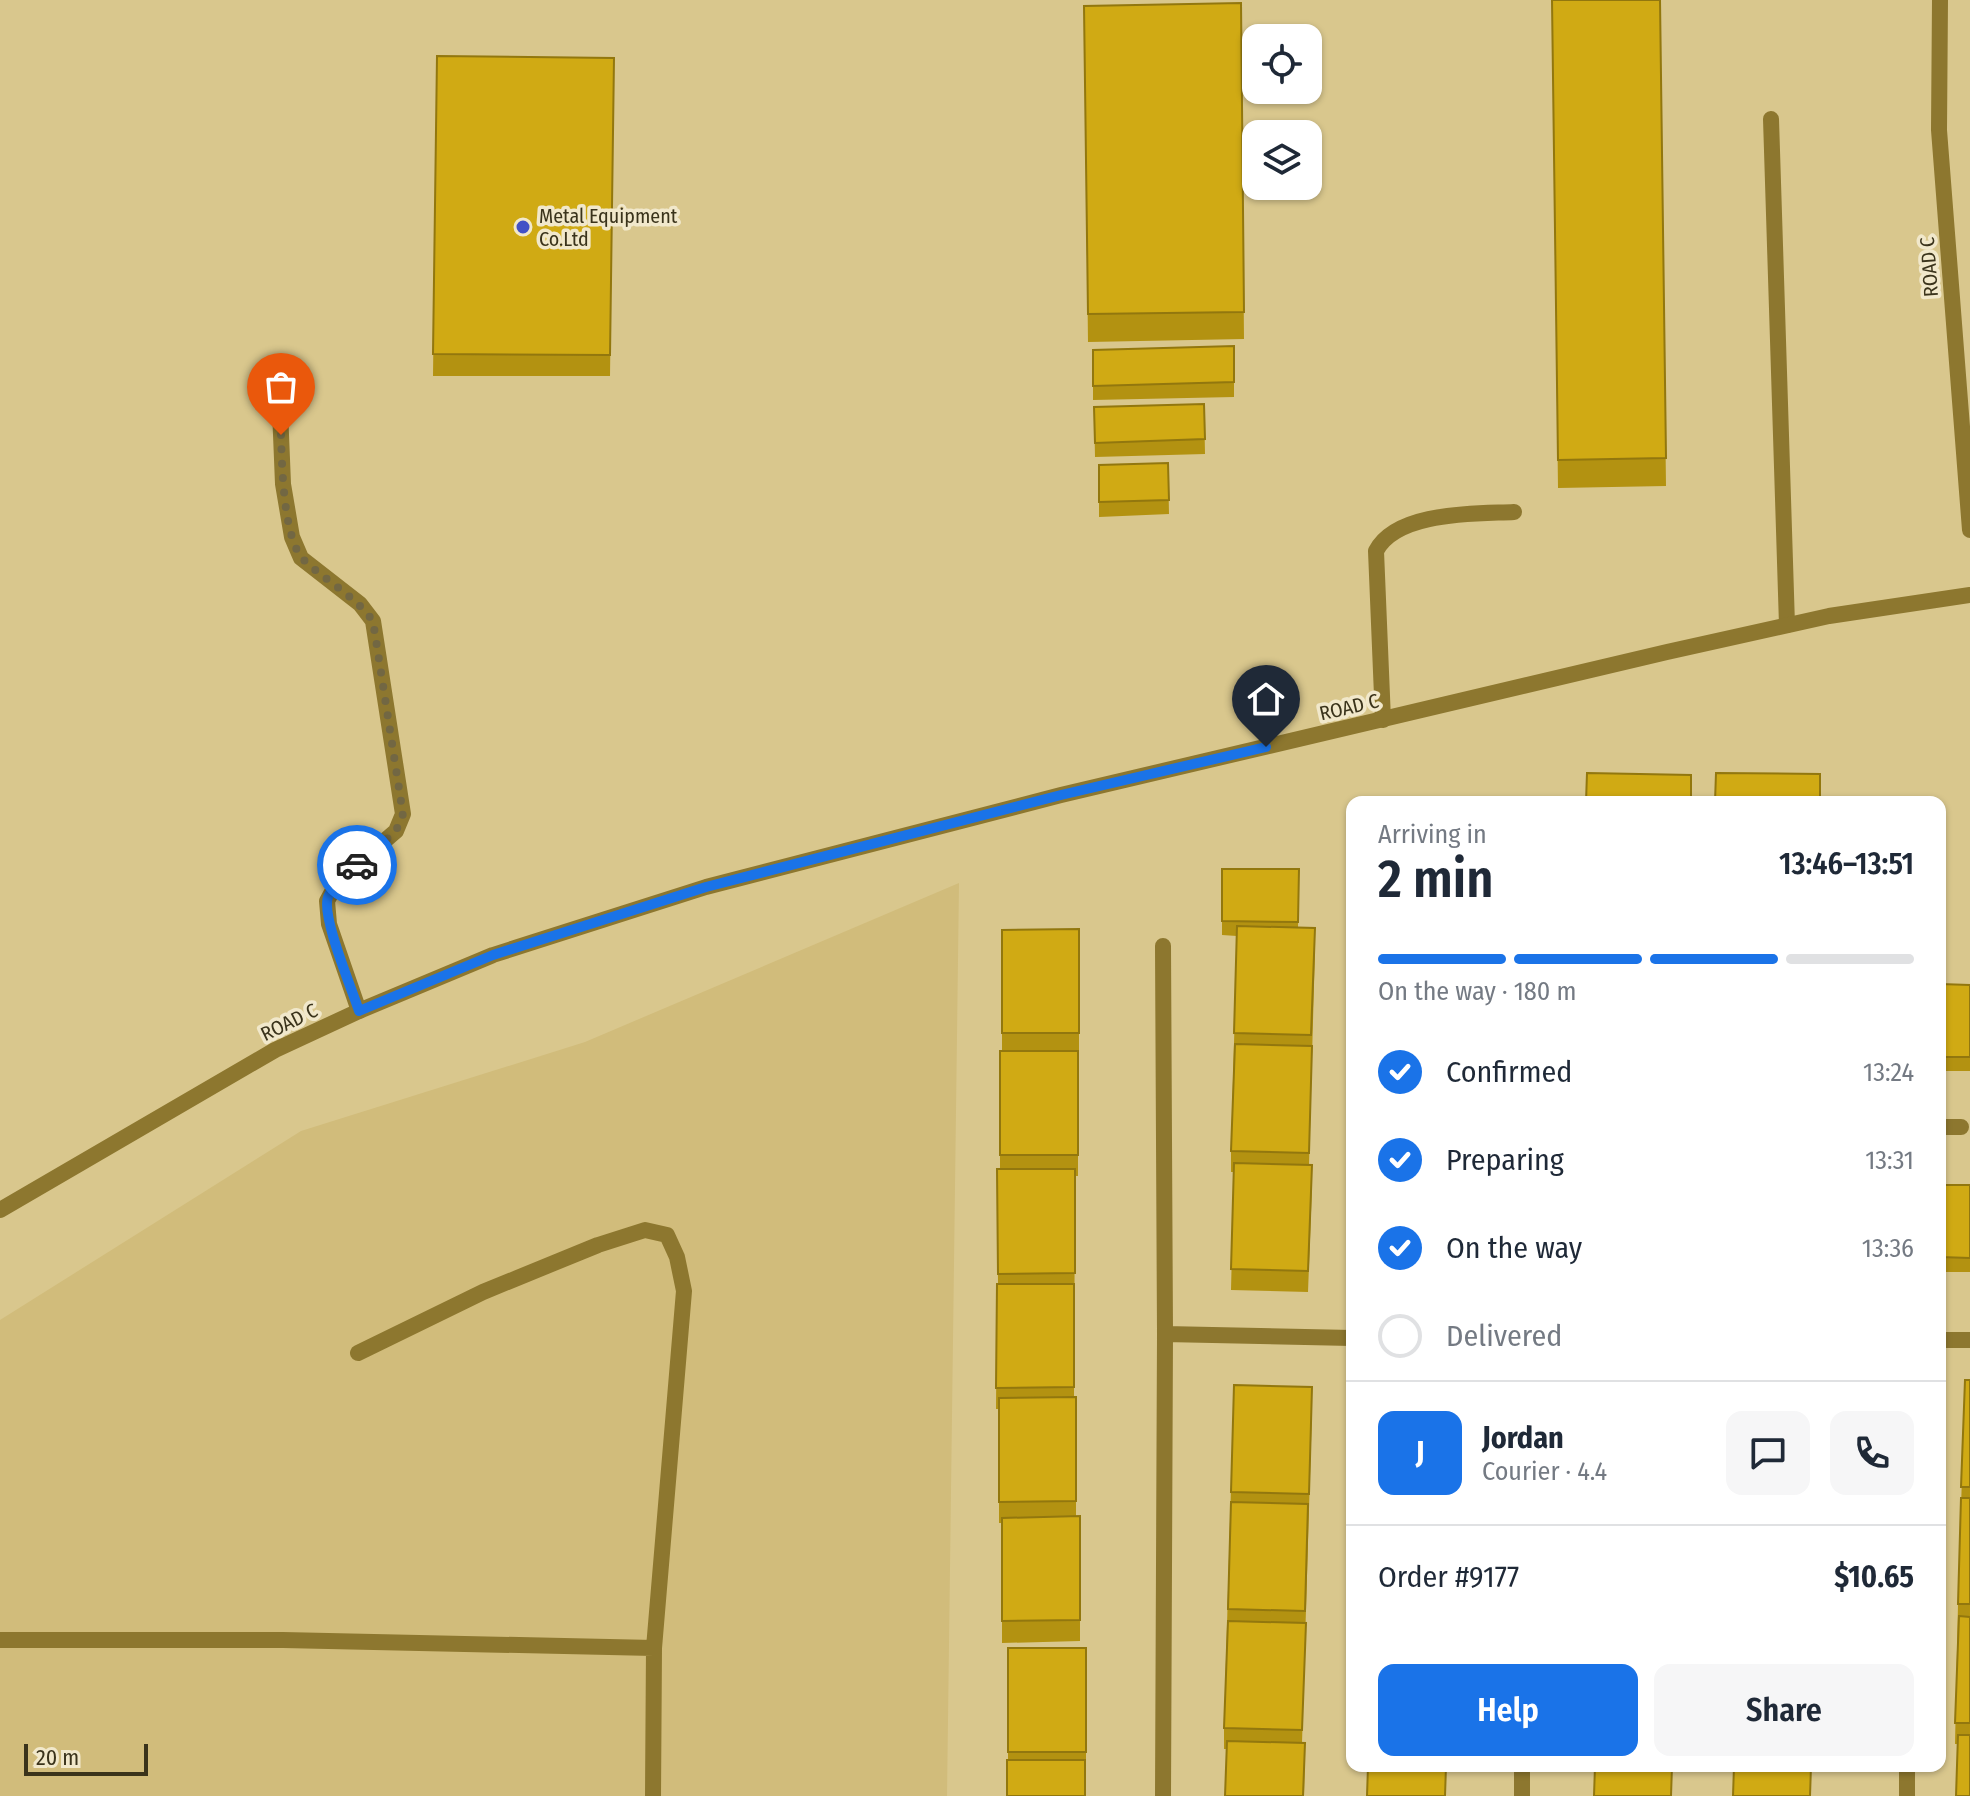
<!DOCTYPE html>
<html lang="en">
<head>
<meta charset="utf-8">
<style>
	:root { --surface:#fff; --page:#f6f6f7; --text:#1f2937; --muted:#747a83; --line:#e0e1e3; --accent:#1a73e8 }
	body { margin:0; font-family:"Fira Sans Condensed",sans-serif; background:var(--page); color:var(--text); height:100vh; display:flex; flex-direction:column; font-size:30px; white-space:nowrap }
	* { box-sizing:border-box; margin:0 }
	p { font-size:26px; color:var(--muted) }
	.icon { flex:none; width:44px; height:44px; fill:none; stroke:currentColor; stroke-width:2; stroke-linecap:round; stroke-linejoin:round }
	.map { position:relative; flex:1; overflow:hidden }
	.details { position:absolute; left:1346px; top:796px; width:600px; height:976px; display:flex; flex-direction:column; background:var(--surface); border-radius:16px; box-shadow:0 2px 6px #0004 }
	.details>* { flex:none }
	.tools { position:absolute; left:1242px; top:24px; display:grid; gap:16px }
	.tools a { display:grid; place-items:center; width:80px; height:80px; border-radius:16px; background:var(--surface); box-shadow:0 2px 6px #0004; font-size:40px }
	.scale { position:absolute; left:24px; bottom:20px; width:124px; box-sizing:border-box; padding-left:8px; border:4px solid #3a331b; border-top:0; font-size:22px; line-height:28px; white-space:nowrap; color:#3a331b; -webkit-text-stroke:6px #f1e8cb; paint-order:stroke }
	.pin { position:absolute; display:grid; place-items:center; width:68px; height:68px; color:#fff; margin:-82px -34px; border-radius:50% 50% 50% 0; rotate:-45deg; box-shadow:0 0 8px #0007 }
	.pin .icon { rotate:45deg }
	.courier { position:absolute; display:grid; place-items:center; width:80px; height:80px; margin:-40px; border:6px solid #1a73e8; border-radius:50%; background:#fff; color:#222; box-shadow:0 2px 10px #0007 }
	.summary em { font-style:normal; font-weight:600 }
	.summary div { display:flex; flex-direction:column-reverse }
	.summary { display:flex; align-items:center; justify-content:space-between; height:136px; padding:0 32px }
	h1 { font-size:52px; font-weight:600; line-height:60px }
	.bar { display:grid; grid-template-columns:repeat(4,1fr); gap:12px 8px; align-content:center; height:96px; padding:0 32px }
	.bar i { height:10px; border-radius:6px; background:var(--line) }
	.bar .active { background:var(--accent) }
	.bar p { grid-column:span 4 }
	.line { display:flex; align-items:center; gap:20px; padding:0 32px; border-top:2px solid var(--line) }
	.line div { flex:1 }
	.round { display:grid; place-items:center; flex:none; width:84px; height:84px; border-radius:16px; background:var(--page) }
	ol { padding:0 32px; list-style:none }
	li { display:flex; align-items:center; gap:24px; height:88px }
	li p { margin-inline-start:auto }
	li .icon { padding:8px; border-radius:50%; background:var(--accent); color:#fff; stroke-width:4 }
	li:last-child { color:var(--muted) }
	li i { width:44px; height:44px; border:4px solid var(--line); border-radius:50% }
	.button { display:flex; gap:16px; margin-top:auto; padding:16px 32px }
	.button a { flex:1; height:92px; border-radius:16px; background:var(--accent); color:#fff; font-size:32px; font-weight:600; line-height:92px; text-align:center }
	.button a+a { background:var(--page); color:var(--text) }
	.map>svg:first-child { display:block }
	.built { fill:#d1bc7b }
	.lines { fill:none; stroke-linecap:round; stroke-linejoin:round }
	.service { stroke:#8d772f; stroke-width:16 }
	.minor { stroke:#8d772f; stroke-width:16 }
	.wall { fill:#b39211 }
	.building { fill:#d0aa14; stroke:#92770e; stroke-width:2 }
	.done { stroke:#726743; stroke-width:8; stroke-dasharray:0 14.4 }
	.route { stroke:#1a73e8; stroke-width:10 }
	.poi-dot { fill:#4251c6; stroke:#f1e8cb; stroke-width:3 }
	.labels { text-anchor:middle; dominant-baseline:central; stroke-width:7; stroke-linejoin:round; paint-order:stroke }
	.poi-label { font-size:20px; fill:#3a331b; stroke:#f1e8cb; text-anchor:start }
	.street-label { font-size:20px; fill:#3a331b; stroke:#f1e8cb }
</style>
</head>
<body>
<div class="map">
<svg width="1970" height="1796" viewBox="0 0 1970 1796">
	<rect width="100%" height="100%" fill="#d9c78d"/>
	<!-- built -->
	<path class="built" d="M 959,883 L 947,1796 L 0,1796 L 0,1320 L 301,1131 L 585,1042 Z"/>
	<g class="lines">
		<!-- service -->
		<path class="service" d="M 1940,0 L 1939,130 L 1970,530
			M 1771,119 L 1787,625
			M 279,385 L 283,484 L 292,537 L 301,558 L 360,604 L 373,621 L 403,814 L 396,831 L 338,881 L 327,901 L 329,924 L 359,1011
			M 1383,720 L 1376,551 C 1397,511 1476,514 1514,512
			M 358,1353 L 483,1292 L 598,1245 L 645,1230 L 667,1235 L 677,1257 L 684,1291 L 654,1648 L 653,1796
			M 0,1640 L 283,1640 L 654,1648"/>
		<!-- minor -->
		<path class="minor" d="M 1940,1127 L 1961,1127
			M 0,1210 L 275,1050 L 359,1011 L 493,955 L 706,887 L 1061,795 L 1667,652 L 1829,616 L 1970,595
			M 1165,1334 L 1352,1338
			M 1940,1340 L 1970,1340
			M 1163,1796 L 1165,1334 L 1163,946
			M 1522,1796 L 1522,1766
			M 1907,1796 L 1907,1766"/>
	</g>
	<!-- wall -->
	<path class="wall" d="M 1552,0 L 1660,0 L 1666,486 L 1558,488 Z
		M 1241,3 L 1244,339 L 1088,342 L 1084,6 Z
		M 437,56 L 614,58 L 610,376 L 433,376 Z
		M 1234,346 L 1234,397 L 1093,400 L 1093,350 Z
		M 1204,404 L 1205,454 L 1095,457 L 1094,407 Z
		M 1168,463 L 1169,514 L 1099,517 L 1099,465 Z
		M 1222,869 L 1299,869 L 1298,928 L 1315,949 L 1309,1165 L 1312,1186 L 1308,1292 L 1231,1290 L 1234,1172 L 1231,1172 L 1231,1151 L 1237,936 L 1222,935 Z
		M 1079,929 L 1079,1054 L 1078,1054 L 1078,1176 L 1075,1176 L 1074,1397 L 1076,1397 L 1076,1516 L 1080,1516 L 1080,1641 L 1002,1643 L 1002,1523 L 999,1523 L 999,1409 L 996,1409 L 997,1284 L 998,1284 L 997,1169 L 1000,1169 L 1000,1051 L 1002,1051 L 1002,930 Z
		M 1940,984 L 1970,985 L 1970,1071 L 1940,1071 Z
		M 1940,1185 L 1970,1185 L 1970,1272 L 1940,1272 Z
		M 1965,1380 L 1970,1380 L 1970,1796 L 1957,1744 L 1955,1744 L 1958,1604 Z
		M 1234,1385 L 1312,1409 L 1302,1743 L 1305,1743 L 1304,1796 L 1225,1796 L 1227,1749 L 1224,1749 L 1224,1728 Z
		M 1008,1648 L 1086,1648 L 1086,1773 L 1008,1760 Z"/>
	<!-- building -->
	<path class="building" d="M 1552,0 L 1660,0 L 1666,458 L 1558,460 Z
		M 1241,3 L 1244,312 L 1088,314 L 1084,6 Z
		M 437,56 L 614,58 L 610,355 L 433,354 Z
		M 1234,346 L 1234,382 L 1093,386 L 1093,350 Z
		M 1204,404 L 1205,439 L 1095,443 L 1094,407 Z
		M 1168,463 L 1169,500 L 1099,502 L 1099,465 Z
		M 1587,773 L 1691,775 L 1691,802 L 1586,802 Z
		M 1716,773 L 1820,774 L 1820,802 L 1715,802 Z
		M 1222,869 L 1299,869 L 1298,922 L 1222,921 Z
		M 1237,926 L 1315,928 L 1311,1035 L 1234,1033 Z
		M 1079,929 L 1079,1033 L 1002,1033 L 1002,930 Z
		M 1940,984 L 1970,985 L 1970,1057 L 1940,1057 Z
		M 1235,1044 L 1312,1046 L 1309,1153 L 1231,1151 Z
		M 1000,1051 L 1078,1051 L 1078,1155 L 1000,1155 Z
		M 1234,1163 L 1312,1165 L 1308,1271 L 1231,1269 Z
		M 997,1169 L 1075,1169 L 1075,1273 L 998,1274 Z
		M 1940,1185 L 1970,1185 L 1970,1258 L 1940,1257 Z
		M 997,1284 L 1074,1284 L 1074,1387 L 996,1388 Z
		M 1965,1380 L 1970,1380 L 1970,1487 L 1961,1487 Z
		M 1234,1385 L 1312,1387 L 1309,1494 L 1231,1492 Z
		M 1076,1397 L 1076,1501 L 999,1502 L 999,1398 Z
		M 1961,1498 L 1970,1498 L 1970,1604 L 1958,1604 Z
		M 1231,1502 L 1308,1504 L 1305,1611 L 1228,1609 Z
		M 1080,1516 L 1080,1620 L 1002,1621 L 1002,1518 Z
		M 1959,1616 L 1970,1617 L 1970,1723 L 1955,1723 Z
		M 1228,1621 L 1306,1623 L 1302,1730 L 1224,1728 Z
		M 1008,1648 L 1086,1648 L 1086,1752 L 1008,1752 Z
		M 1958,1735 L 1970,1735 L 1970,1796 L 1956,1796 Z
		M 1227,1741 L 1305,1743 L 1303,1796 L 1225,1796 Z
		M 1007,1760 L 1085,1760 L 1085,1796 L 1007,1796 Z
		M 1368,1766 L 1446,1766 L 1445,1796 L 1367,1796 Z
		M 1595,1766 L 1672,1766 L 1671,1796 L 1594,1796 Z
		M 1734,1766 L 1811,1766 L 1810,1796 L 1733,1796 Z"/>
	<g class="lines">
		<!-- done -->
		<path class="done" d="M 281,435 C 282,464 283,540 304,560 C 327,582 354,595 373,621 L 403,814 L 396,831 L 357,865"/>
		<!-- route -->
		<path class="route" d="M 357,865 C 345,874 334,883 328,897 C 321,916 352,989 359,1011 L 493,955 L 706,887 L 1061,795 L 1266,747"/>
	</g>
	<!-- markers -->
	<circle class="poi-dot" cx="523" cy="227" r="8"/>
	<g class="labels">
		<!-- poi labels -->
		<g class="poi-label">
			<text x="539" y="216">Metal Equipment<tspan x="539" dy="23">Co.Ltd</tspan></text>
		</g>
		<!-- street labels -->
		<g class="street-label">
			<text transform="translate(1929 267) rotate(-94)">ROAD C</text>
			<text transform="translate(1349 707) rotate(-13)">ROAD C</text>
			<text transform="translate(289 1022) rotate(-26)">ROAD C</text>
		</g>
	</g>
</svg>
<div class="tools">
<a><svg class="icon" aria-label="locate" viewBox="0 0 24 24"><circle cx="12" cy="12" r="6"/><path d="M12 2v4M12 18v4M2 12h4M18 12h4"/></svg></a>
<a><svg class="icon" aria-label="layers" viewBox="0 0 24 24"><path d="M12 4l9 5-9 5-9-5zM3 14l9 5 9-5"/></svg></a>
</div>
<div class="scale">20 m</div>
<div class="pin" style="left:281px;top:435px;background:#ea580c"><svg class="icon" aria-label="bag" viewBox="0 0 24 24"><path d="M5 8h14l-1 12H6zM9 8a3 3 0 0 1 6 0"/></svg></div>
<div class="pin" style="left:1266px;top:747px;background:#1f2937"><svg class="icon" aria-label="home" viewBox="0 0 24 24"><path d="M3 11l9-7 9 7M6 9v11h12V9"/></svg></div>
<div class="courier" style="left:357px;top:865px"><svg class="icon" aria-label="car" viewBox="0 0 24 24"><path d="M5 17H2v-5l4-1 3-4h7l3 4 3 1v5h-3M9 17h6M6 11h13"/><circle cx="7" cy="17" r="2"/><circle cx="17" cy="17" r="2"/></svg></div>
<section class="details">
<div class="summary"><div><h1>2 min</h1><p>Arriving in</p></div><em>13:46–13:51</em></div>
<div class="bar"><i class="active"></i><i class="active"></i><i class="active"></i><i></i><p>On the way · 180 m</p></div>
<ol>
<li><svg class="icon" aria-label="check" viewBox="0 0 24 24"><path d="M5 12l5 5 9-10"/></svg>Confirmed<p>13:24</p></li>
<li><svg class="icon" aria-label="check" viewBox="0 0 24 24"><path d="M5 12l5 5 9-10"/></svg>Preparing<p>13:31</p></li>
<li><svg class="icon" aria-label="check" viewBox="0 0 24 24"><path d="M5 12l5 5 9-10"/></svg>On the way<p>13:36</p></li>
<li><i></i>Delivered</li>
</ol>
<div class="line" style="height:144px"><b class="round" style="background:var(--accent);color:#fff">J</b><div><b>Jordan</b><p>Courier · 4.4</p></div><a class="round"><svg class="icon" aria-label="chat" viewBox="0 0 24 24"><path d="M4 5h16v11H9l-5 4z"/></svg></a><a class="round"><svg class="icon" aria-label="phone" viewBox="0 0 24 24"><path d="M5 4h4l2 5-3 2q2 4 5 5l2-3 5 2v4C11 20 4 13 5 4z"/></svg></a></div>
<div class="line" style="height:104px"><div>Order #9177</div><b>$10.65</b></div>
<div class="button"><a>Help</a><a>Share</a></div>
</section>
</div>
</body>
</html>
